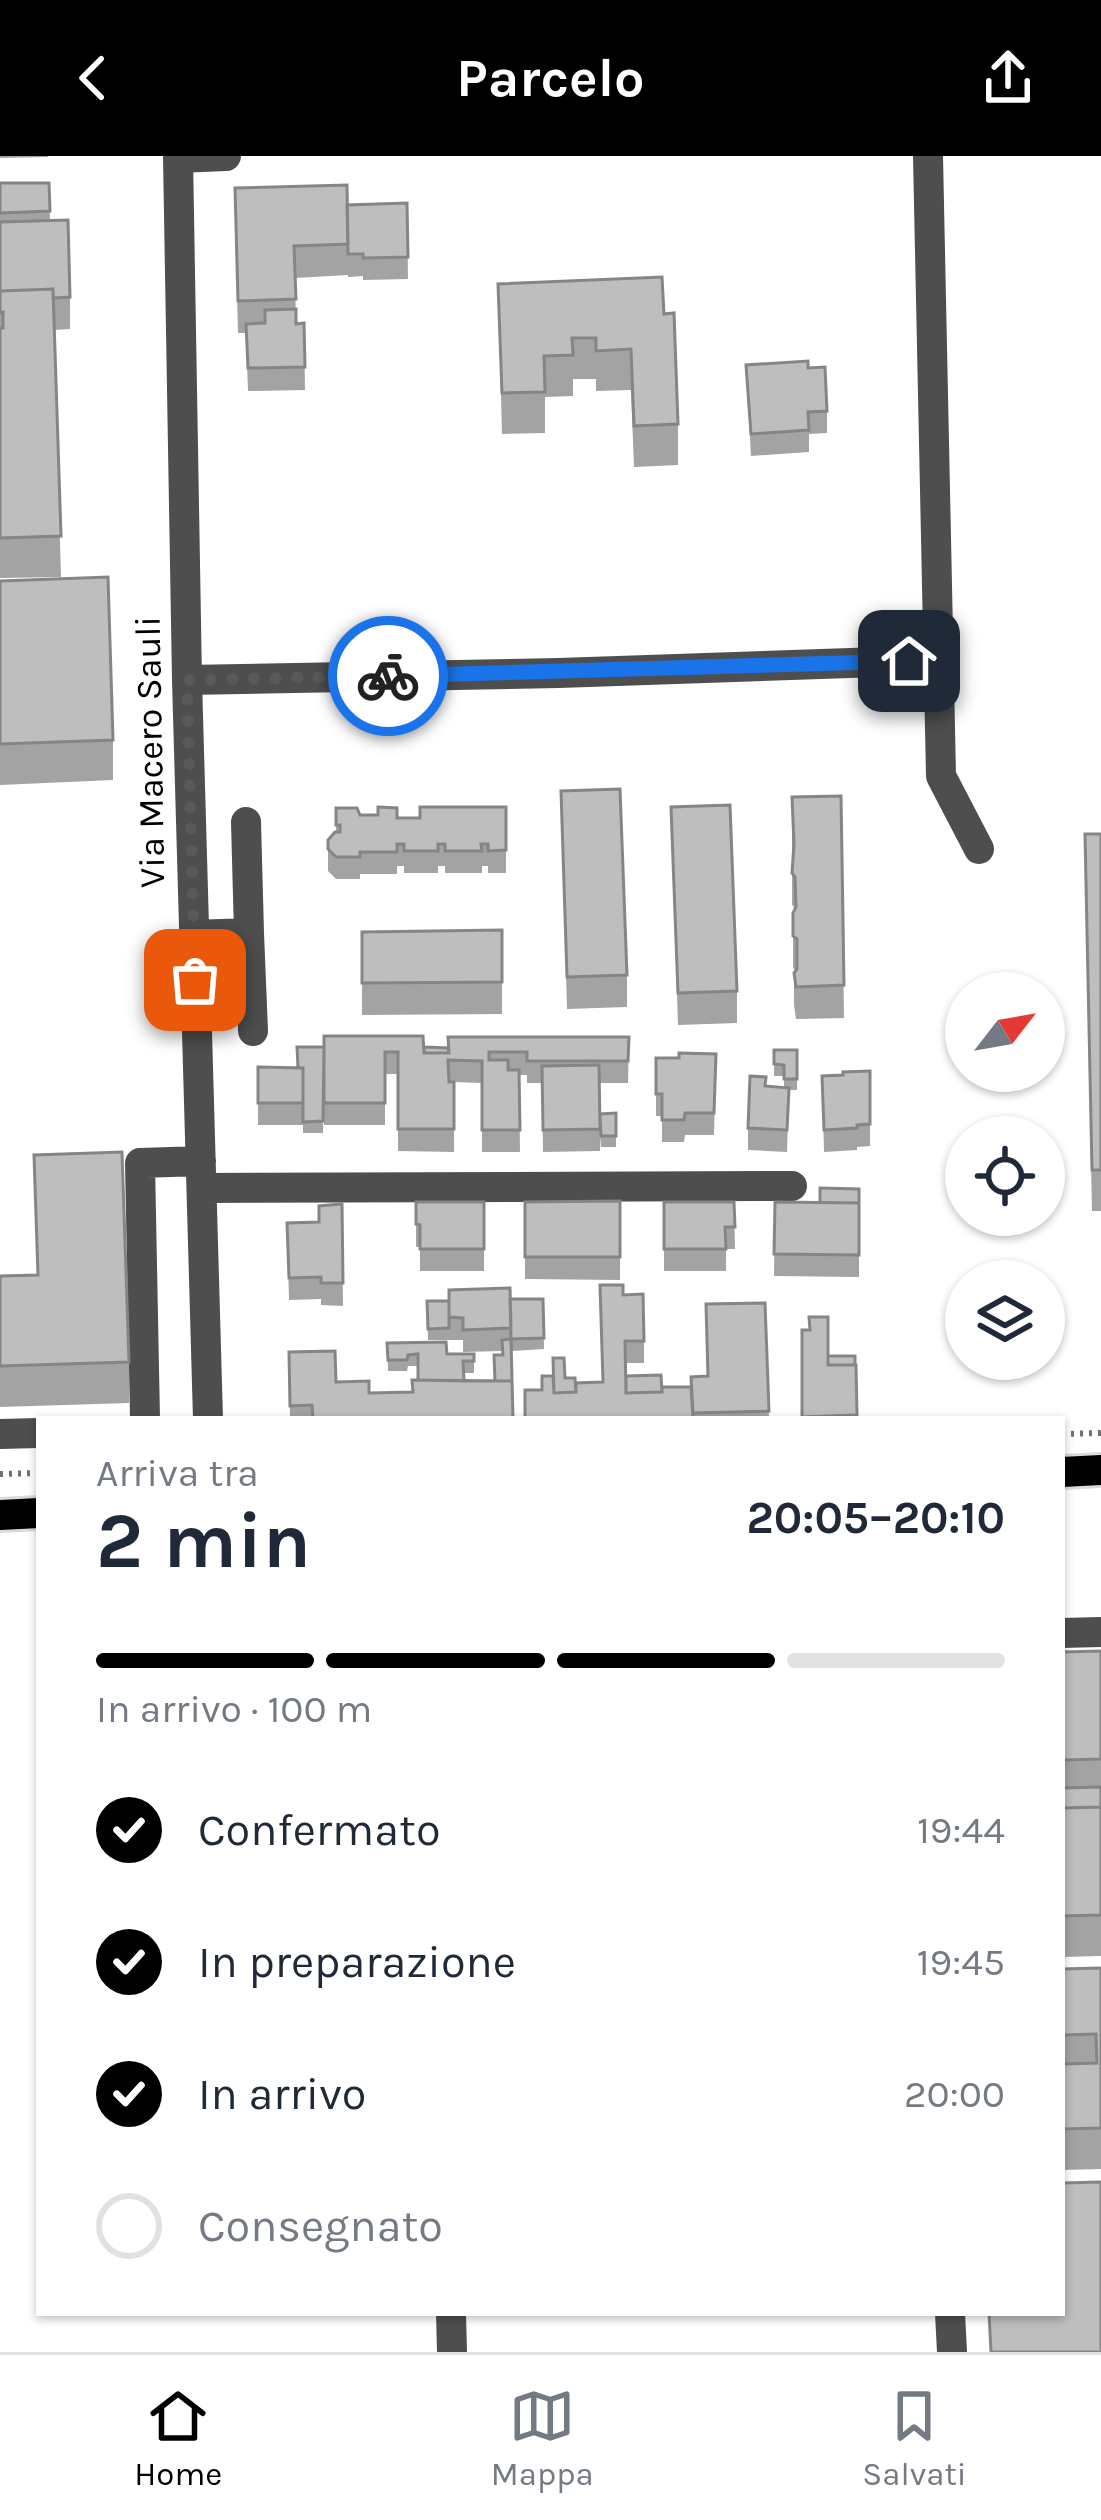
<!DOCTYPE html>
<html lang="it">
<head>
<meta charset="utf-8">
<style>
	:root { --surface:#fff; --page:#f6f6f7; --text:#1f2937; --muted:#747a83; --line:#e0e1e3; --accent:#000 }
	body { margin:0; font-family:Karla,sans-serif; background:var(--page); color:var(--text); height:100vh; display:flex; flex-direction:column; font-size:45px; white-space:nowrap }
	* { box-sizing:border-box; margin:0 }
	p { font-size:39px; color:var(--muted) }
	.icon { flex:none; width:66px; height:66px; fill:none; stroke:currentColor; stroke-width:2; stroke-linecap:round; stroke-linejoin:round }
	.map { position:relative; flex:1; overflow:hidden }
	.sheet { position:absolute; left:36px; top:1260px; width:1029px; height:900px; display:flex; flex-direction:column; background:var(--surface); border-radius:0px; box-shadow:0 3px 9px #0004 }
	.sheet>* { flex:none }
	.needle { width:78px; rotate:59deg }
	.fabs { position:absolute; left:945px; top:816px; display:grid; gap:24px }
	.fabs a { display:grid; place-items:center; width:120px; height:120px; border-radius:50%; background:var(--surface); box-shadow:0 3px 9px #0004; font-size:60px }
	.pin { position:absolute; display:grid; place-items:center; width:102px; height:102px; color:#fff; margin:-51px; border-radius:24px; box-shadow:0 6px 18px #0006 }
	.courier { position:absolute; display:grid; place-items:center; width:120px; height:120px; margin:-60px; border:9px solid #1a73e8; border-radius:50%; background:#fff; color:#222; box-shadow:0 3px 15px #0007 }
	.summary em { font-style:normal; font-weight:700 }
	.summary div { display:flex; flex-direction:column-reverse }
	.summary { display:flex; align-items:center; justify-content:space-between; height:204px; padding:0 60px }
	h1 { font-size:78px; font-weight:700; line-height:90px }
	.bar { display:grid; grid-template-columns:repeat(4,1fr); gap:18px 12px; align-content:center; height:144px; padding:0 60px }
	.bar i { height:15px; border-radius:9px; background:var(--line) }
	.bar .current { background:var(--accent) }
	.bar p { grid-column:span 4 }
	ol { padding:0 60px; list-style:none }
	li { display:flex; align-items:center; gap:36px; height:132px }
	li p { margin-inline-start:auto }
	li .icon { padding:12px; border-radius:50%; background:var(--accent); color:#fff; stroke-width:4 }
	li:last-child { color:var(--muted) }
	li i { width:66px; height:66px; border:6px solid var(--line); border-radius:50% }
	header { display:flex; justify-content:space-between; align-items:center; height:156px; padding:0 60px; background:var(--accent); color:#fff; font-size:54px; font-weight:700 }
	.tabs { display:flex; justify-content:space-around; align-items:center; height:168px; border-top:3px solid var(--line); background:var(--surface); font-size:33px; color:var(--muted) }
	.tabs a { display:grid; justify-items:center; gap:6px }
	.tabs .current { color:var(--accent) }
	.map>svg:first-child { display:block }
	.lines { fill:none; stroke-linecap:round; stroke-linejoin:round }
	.major-casing { stroke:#dbdbdb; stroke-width:36 }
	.path { stroke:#707070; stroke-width:6; stroke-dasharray:3 6; stroke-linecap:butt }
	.minor { stroke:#4e4e4e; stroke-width:30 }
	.major { stroke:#000; stroke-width:30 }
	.wall { fill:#a3a3a3 }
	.building { fill:#bebebe; stroke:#858585; stroke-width:3 }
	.done { stroke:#595959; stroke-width:12; stroke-dasharray:0 21.6 }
	.route { stroke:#1a73e8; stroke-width:15 }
	.labels { text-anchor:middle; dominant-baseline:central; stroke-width:9; stroke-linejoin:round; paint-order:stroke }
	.street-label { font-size:36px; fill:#000; stroke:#fff }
</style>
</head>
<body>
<header><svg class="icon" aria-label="back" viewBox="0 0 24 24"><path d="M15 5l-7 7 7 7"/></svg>Parcelo<svg class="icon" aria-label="share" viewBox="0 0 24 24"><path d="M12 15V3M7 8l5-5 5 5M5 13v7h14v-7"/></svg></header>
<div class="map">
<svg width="1101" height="2196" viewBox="0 0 1101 2196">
	<rect width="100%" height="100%" fill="#fff"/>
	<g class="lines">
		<defs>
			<path id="major" d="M 1062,1316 L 1101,1314
				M 0,1359 L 39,1357"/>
		</defs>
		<!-- major casing -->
		<use href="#major" class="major-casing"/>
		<!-- path -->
		<path class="path" d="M 1062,1278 L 1101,1277
			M 0,1318 L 39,1317"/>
		<!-- minor -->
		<path class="minor" d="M 178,0 L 187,524 L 208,1263
			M 928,0 L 941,620 L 979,693
			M 178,2 L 226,0
			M 187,524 L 559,517 L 938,504
			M 249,777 L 253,875
			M 193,779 L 249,777 L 246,666
			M 202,1032 L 792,1030
			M 145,1263 L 140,1007 L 201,1005
			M 0,1278 L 39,1277
			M 1062,1477 L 1101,1476
			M 451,2157 L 452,2196
			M 950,2157 L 952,2196"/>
		<!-- major -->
		<use href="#major" class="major"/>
	</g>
	<!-- wall -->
	<path class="wall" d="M 0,0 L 48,0 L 48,1 L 0,2 Z
		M 0,27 L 49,27 L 50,64 L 70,141 L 70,173 L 54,174 L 61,421 L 0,422 Z
		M 407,47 L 408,123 L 363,124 L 363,120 L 348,121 L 348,119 L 295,122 L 296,168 L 304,167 L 305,234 L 248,235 L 246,177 L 238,177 L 235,64 Z
		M 498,128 L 664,158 L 678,268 L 678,309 L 634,311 L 631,234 L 596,235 L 596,223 L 573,223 L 573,240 L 545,241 L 545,277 L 502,278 Z
		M 746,209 L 808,212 L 827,255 L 827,277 L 809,278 L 809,296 L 751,300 Z
		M 0,425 L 113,584 L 113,624 L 0,629 Z
		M 561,635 L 627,819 L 627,851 L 567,853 Z
		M 841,640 L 844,862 L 796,863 L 794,849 L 794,817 L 796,815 L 793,812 L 793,757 L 795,752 L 792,749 L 792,641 Z
		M 506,651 L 506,717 L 488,717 L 488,710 L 482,710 L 482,717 L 445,717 L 445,710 L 438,710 L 438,717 L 404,717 L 404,710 L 397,710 L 397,718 L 360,718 L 360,723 L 336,723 L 328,715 L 328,684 L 336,676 L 336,652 L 360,659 L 420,662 Z
		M 671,651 L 737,835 L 737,867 L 678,869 Z
		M 1101,678 L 1101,1055 L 1092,1055 L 1085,719 Z
		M 502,774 L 502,858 L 362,859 L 362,776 Z
		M 324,880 L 424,891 L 448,892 L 629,881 L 628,927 L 600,927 L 600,958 L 616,957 L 616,991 L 601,991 L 600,981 L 600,995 L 543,996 L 542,927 L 527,927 L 527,919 L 519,919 L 520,996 L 482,996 L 482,927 L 454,926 L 454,996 L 398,995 L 398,918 L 385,918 L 385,969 L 324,969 Z
		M 324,891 L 323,977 L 303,977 L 303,969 L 258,969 L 258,911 L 297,912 Z
		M 774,894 L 797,894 L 797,934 L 789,934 L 787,996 L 748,994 L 748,972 L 765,930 L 784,931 L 784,920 L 774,920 Z
		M 716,898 L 714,979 L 685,979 L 684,986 L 662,986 L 662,960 L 656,960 L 656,902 L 679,902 Z
		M 870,915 L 870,990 L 857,991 L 857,994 L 824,996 L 822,920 L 843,919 Z
		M 34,999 L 129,1206 L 129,1247 L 0,1251 L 0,1120 L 37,1119 Z
		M 859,1033 L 859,1121 L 774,1120 L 775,1046 L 820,1047 Z
		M 620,1045 L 620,1124 L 525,1123 L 525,1046 Z
		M 416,1046 L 484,1046 L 484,1115 L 420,1115 L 420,1091 L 416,1091 Z
		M 664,1046 L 734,1046 L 735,1093 L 726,1093 L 726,1115 L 664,1115 Z
		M 342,1048 L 343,1150 L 321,1149 L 321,1143 L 289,1144 L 287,1067 L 319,1066 Z
		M 623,1139 L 644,1185 L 644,1207 L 626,1207 L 626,1220 L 662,1236 L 691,1231 L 707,1220 L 706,1148 L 765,1147 L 769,1263 L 525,1263 L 542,1234 L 565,1222 L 576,1236 L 603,1226 Z
		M 543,1143 L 544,1193 L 512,1195 L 513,1263 L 290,1263 L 289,1196 L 336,1226 L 369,1237 L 413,1236 L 418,1224 L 418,1210 L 408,1210 L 407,1215 L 388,1215 L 387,1187 L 447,1198 L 474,1198 L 474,1217 L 464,1217 L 464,1225 L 494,1225 L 502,1195 L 463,1196 L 463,1184 L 428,1184 L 427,1145 Z
		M 802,1174 L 828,1200 L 855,1200 L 857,1263 L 802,1263 Z
		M 1101,1495 L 1101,1800 L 1062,1801 L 1062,1496 Z
		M 1101,1812 L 1101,2013 L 1062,2014 L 1062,1813 Z"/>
	<!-- building -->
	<path class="building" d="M 0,27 L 49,27 L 50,55 L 0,57 Z
		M 347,29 L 348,88 L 294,90 L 296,143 L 238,145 L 235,32 Z
		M 407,47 L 408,101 L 363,102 L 363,98 L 348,98 L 347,49 Z
		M 68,64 L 70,141 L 53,142 L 53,133 L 0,135 L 0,66 Z
		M 662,121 L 664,158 L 674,157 L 678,268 L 634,270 L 631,193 L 596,195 L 596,182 L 572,182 L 573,199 L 544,200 L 545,236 L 502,237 L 498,128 Z
		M 0,123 L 0,135 L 53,133 L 61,380 L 0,382 L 0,172 L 3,172 L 3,156 L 0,157 Z
		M 296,153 L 296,168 L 304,167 L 305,211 L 248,212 L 246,168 L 265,167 L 265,154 Z
		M 808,205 L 808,212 L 825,211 L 827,255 L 808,256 L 809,274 L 751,278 L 746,209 Z
		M 108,421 L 113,584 L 0,588 L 0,425 Z
		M 620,633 L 627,819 L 567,821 L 561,635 Z
		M 841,640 L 844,829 L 796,831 L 794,817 L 797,813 L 797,783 L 793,780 L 793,757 L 796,751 L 795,721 L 792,717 L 794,688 L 792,641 Z
		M 730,649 L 737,835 L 678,837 L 671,651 Z
		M 378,651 L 397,652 L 397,662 L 420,662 L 420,651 L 506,651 L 506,694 L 488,695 L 488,688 L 481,688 L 482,695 L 445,695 L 445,688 L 438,688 L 438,695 L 404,695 L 404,688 L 397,688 L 397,696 L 360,696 L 360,701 L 336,701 L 328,693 L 328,684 L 335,676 L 340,676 L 340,669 L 336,669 L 336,652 L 357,652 L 360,659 L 378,659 Z
		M 1085,678 L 1101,678 L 1101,1014 L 1092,1014 Z
		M 502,774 L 502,826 L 362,827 L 362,776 Z
		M 324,880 L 423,880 L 424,897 L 449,897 L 448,881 L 629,881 L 628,905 L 527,905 L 527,896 L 489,896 L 489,904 L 508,904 L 508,914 L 519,914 L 520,974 L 482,974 L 482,905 L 448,904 L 449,926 L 454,926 L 454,973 L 398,973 L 398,896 L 385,896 L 385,947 L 324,947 Z
		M 297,891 L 324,891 L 323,965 L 303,966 L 303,912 L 298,912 Z
		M 424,891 L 448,892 L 449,897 L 424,897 Z
		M 774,894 L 797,894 L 797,923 L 784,923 L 784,909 L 774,908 Z
		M 679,897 L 716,898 L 714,957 L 685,957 L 684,964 L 662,964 L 662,938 L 656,938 L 656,902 L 679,902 Z
		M 599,909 L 600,973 L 543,974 L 542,910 Z
		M 258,911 L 303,912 L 303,947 L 258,947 Z
		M 870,915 L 870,968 L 857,969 L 857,972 L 824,974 L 822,920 L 843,919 L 843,916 Z
		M 750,920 L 766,921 L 765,930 L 789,932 L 787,974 L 748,972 Z
		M 616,957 L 616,980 L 601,980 L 600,958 Z
		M 122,996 L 129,1206 L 0,1210 L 0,1120 L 38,1119 L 34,999 Z
		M 820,1032 L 859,1033 L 859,1047 L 820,1047 Z
		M 620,1045 L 620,1101 L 525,1101 L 525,1046 Z
		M 416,1046 L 484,1046 L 484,1093 L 420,1093 L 420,1069 L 416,1068 Z
		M 664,1046 L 734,1046 L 735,1071 L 725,1071 L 726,1093 L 664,1093 Z
		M 775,1046 L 859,1047 L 859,1099 L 774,1098 Z
		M 342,1048 L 343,1127 L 321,1127 L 321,1121 L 289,1122 L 287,1067 L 319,1066 L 319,1050 Z
		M 600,1129 L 623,1129 L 623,1139 L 643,1138 L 644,1185 L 625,1185 L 626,1237 L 662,1236 L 662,1231 L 691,1231 L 693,1263 L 525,1263 L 525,1234 L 542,1234 L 542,1220 L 553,1220 L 554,1237 L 576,1236 L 576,1227 L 603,1226 Z
		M 510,1132 L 511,1172 L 463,1174 L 463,1162 L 449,1161 L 449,1134 Z
		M 510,1143 L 543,1143 L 544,1182 L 511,1183 Z
		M 427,1145 L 449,1145 L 449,1172 L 428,1173 Z
		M 765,1147 L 769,1255 L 693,1257 L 691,1221 L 708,1220 L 706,1148 Z
		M 809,1161 L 828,1161 L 828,1209 L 856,1209 L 857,1259 L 802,1261 L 802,1174 L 810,1174 Z
		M 511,1183 L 512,1225 L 495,1225 L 494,1199 L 503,1199 L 502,1184 Z
		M 446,1186 L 447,1198 L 474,1198 L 474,1205 L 463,1205 L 464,1225 L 418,1224 L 418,1198 L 408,1199 L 407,1204 L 388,1204 L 387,1187 Z
		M 335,1195 L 336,1226 L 369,1225 L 369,1237 L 413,1236 L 412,1224 L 512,1225 L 513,1263 L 313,1263 L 312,1249 L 290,1250 L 289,1196 Z
		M 828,1200 L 855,1200 L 855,1209 L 828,1209 Z
		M 553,1202 L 564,1202 L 565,1222 L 575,1222 L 576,1236 L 554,1237 Z
		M 661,1219 L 662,1236 L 626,1237 L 626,1220 Z
		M 1101,1495 L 1101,1603 L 1062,1604 L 1062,1496 Z
		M 1101,1631 L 1101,1651 L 1062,1652 L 1062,1632 Z
		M 1101,1651 L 1101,1759 L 1062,1760 L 1062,1652 Z
		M 1101,1812 L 1101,1972 L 1062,1973 L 1062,1908 L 1097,1907 L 1096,1878 L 1062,1879 L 1062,1813 Z
		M 1101,2026 L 1101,2196 L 991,2196 L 989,2157 L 1062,2157 L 1062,2027 Z"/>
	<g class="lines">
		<!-- done -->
		<path class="done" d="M 195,824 L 187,524 L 388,520"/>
		<!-- route -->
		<path class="route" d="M 388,520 L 909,505"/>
	</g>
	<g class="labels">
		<!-- street labels -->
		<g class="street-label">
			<text transform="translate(150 596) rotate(-91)">Via Macero Sauli</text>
		</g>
	</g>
</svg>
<div class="fabs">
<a><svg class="needle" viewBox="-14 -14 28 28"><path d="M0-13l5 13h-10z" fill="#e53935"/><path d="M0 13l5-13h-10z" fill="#747a83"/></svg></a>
<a><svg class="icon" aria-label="locate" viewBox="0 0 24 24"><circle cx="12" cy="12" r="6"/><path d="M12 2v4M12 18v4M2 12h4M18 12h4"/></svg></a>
<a><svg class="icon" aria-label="layers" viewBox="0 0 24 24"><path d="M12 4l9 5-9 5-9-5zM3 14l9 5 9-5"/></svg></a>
</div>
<div class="pin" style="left:195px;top:824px;background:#ea580c"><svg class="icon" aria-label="bag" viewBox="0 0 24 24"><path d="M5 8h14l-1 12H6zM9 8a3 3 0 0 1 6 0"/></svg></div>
<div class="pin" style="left:909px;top:505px;background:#1f2937"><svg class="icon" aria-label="home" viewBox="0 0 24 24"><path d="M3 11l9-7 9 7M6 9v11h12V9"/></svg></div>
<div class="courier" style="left:388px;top:520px"><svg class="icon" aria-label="bike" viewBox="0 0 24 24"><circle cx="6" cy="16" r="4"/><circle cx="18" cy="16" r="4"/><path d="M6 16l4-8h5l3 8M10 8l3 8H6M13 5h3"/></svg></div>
<section class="sheet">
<div class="summary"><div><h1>2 min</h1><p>Arriva tra</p></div><em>20:05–20:10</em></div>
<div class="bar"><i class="current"></i><i class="current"></i><i class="current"></i><i></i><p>In arrivo · 100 m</p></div>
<ol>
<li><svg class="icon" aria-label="check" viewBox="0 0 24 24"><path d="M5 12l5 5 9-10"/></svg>Confermato<p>19:44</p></li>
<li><svg class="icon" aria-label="check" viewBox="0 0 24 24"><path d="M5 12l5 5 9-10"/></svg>In preparazione<p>19:45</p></li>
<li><svg class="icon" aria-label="check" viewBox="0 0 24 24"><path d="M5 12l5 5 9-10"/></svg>In arrivo<p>20:00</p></li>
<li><i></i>Consegnato</li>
</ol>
</section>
</div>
<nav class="tabs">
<a class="current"><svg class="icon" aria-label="home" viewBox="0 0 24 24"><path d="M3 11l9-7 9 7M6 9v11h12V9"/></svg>Home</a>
<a><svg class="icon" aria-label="map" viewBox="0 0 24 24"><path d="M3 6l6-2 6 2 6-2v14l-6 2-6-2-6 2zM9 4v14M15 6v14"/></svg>Mappa</a>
<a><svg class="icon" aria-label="saved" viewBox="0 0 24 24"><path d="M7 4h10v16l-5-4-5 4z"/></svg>Salvati</a>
</nav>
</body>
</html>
